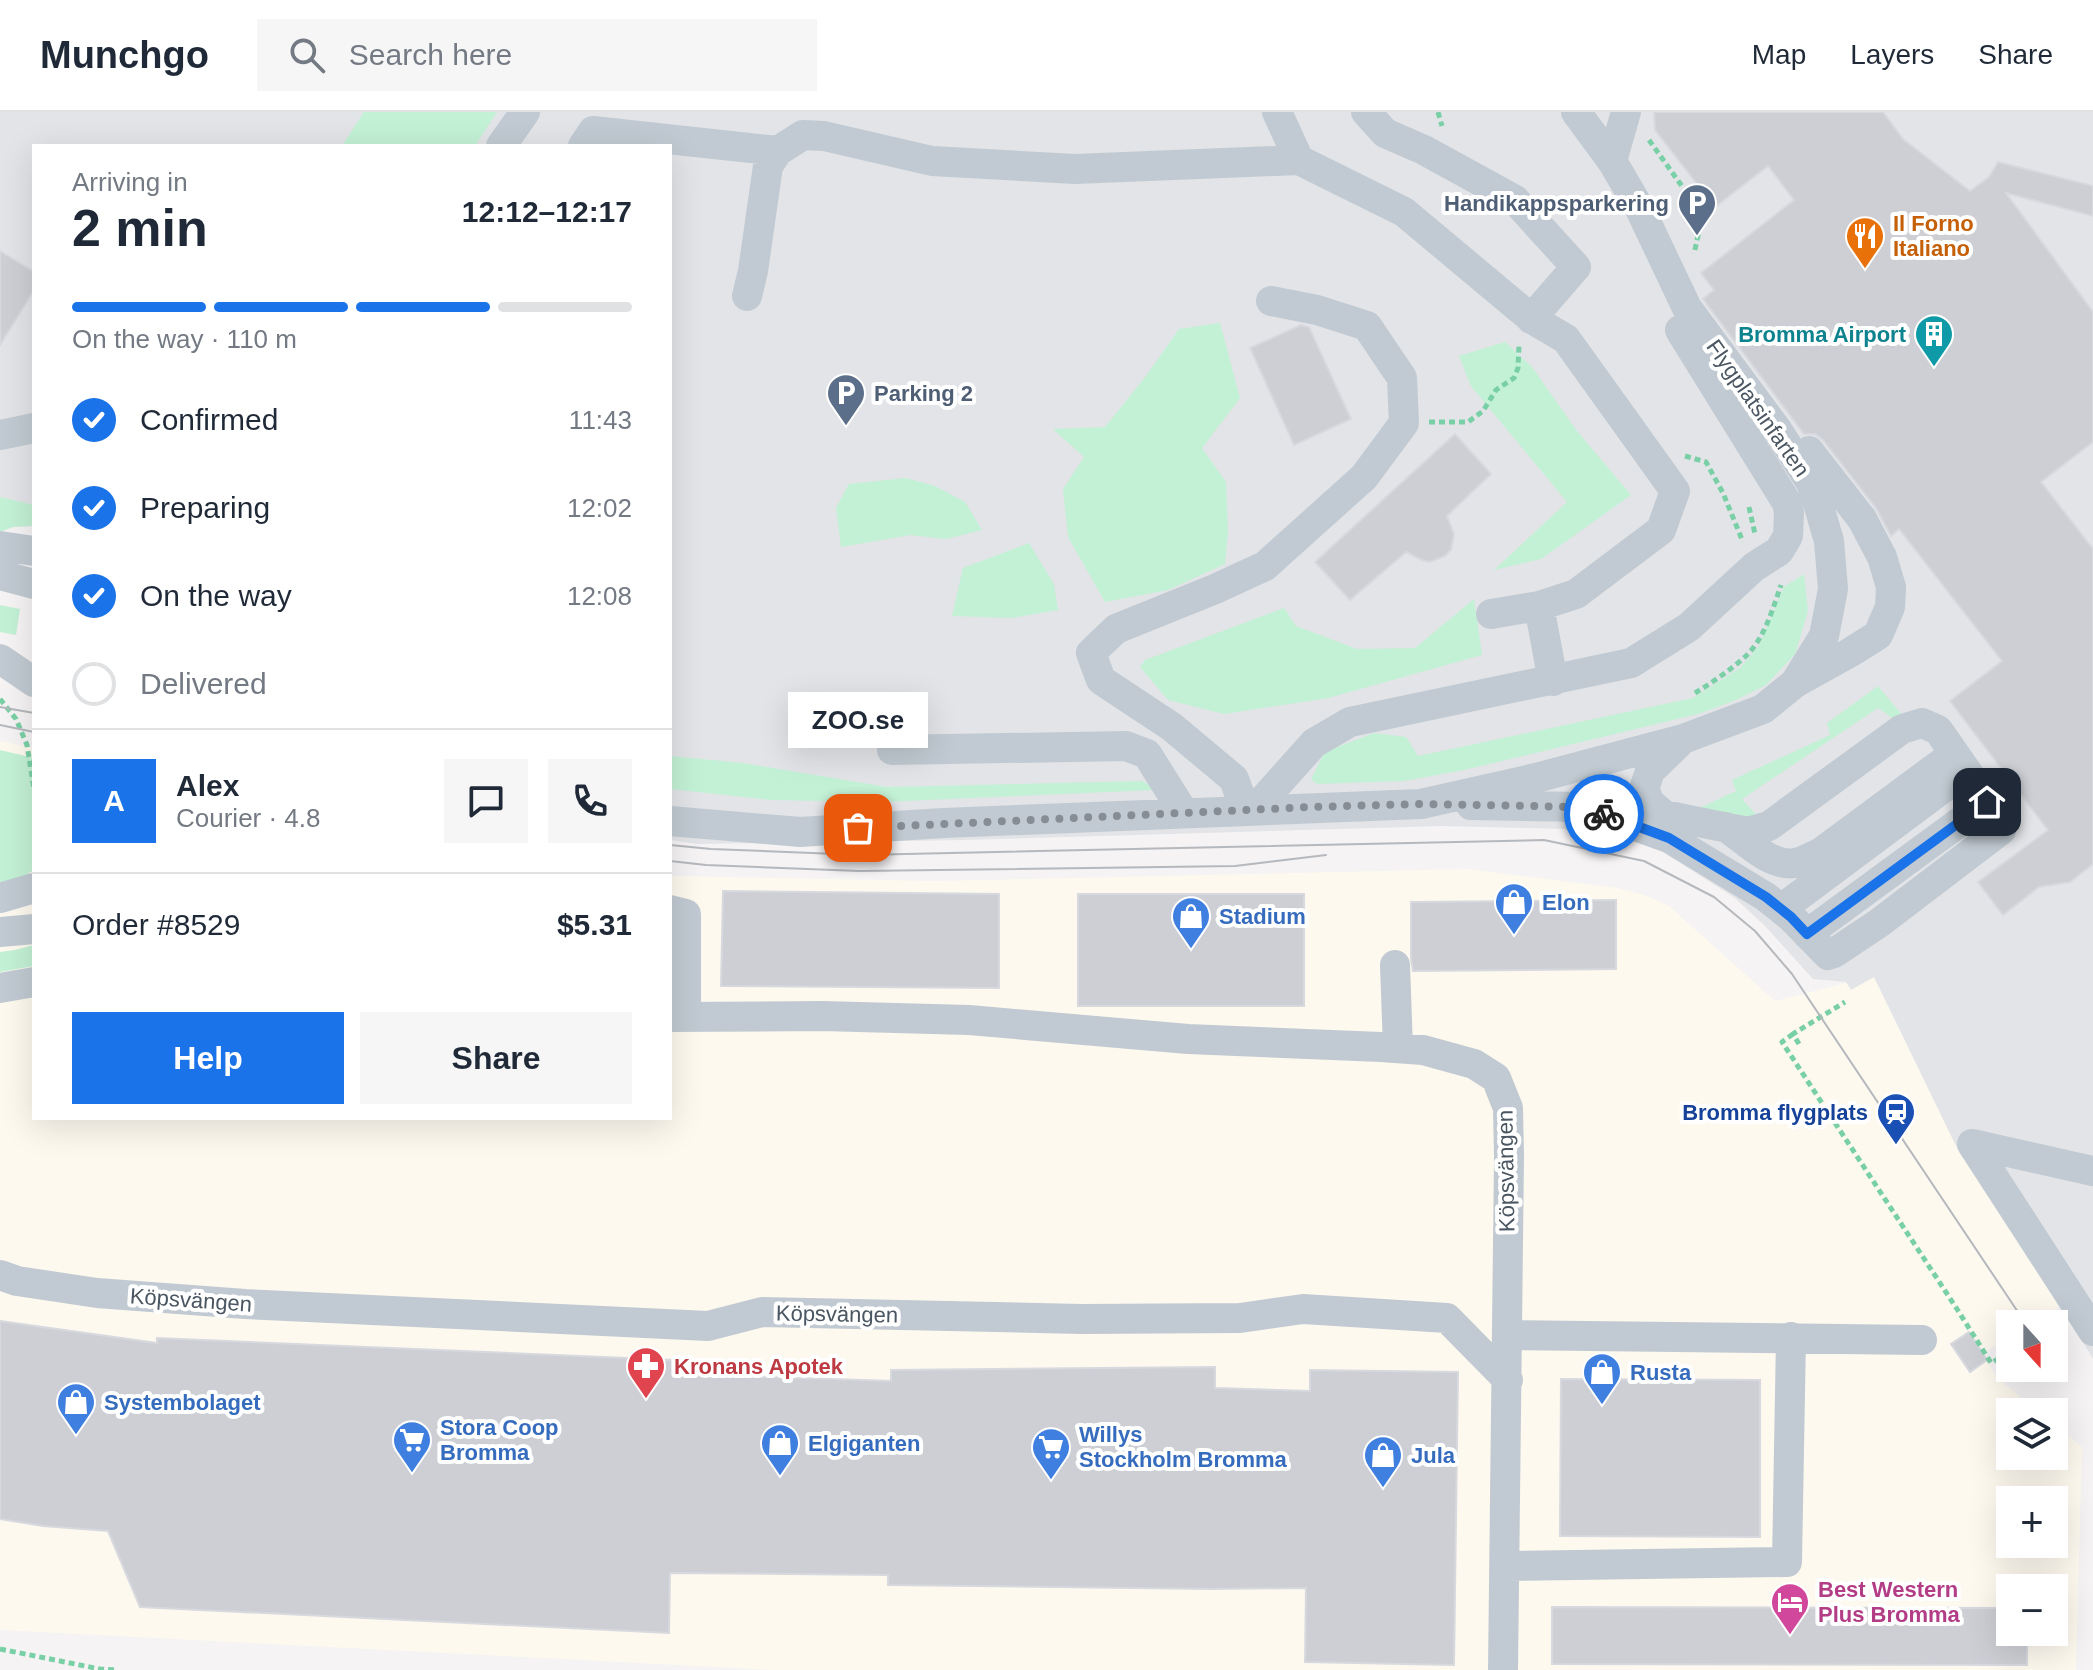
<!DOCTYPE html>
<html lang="en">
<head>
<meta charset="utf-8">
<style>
	:root { --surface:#fff; --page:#f6f6f7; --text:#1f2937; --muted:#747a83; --line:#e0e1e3; --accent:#1a73e8 }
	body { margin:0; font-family:Arial,sans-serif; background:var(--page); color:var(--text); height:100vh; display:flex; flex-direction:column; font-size:30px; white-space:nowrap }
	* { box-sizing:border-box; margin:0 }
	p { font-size:26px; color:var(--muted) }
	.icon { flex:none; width:44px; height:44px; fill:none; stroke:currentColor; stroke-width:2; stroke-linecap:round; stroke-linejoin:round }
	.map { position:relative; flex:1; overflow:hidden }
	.side { position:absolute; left:32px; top:32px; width:640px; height:976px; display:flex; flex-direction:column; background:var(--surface); border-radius:0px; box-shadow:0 8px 32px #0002 }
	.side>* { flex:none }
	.needle { width:52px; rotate:159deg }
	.fabs { position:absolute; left:1996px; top:1198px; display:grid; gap:16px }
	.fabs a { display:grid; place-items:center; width:72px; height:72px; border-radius:0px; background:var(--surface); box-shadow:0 8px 32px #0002; font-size:40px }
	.pin { position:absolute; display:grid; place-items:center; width:68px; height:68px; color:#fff; margin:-34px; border-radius:16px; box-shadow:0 4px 12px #0006 }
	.courier { position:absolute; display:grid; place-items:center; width:80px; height:80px; margin:-40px; border:6px solid #1a73e8; border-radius:50%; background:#fff; color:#222; box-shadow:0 2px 10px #0007 }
	.bubble { position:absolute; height:56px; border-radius:0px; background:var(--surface); box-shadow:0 8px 32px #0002; font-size:26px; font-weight:700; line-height:56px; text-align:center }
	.overview em { font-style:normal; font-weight:700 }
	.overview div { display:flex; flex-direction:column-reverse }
	.overview { display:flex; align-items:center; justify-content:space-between; height:136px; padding:0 40px }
	h1 { font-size:52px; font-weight:700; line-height:60px }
	.bar { display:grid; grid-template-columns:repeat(4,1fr); gap:12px 8px; align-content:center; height:96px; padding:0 40px }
	.bar i { height:10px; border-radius:6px; background:var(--line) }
	.bar .on { background:var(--accent) }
	.bar p { grid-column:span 4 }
	.line { display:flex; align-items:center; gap:20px; padding:0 40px; border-top:2px solid var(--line) }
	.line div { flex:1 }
	.round { display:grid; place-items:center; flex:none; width:84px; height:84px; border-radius:0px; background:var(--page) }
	ol { padding:0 40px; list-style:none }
	li { display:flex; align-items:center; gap:24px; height:88px }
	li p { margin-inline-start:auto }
	li .icon { padding:8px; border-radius:50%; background:var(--accent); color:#fff; stroke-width:4 }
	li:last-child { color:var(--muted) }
	li i { width:44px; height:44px; border:4px solid var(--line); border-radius:50% }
	.primary-button { display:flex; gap:16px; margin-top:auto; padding:16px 40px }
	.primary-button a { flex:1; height:92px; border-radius:0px; background:var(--accent); color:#fff; font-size:32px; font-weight:700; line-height:92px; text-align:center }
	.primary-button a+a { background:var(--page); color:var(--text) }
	header { display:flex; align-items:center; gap:48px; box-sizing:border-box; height:112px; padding:0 40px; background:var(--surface); border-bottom:2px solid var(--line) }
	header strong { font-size:38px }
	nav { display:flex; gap:44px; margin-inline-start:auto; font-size:28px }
	.search { width:560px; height:72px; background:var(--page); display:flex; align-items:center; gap:20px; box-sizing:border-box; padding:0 28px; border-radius:0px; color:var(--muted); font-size:30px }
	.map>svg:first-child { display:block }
	.commercial { fill:#fdf9ef; fill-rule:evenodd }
	.airport { fill:#e2e4e7 }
	.green { fill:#c3f1d5 }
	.building { fill:#cdcfd5; stroke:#d7d9de; stroke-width:2 }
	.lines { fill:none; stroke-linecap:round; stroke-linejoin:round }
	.path { stroke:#7ad0a6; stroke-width:5; stroke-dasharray:6 4; stroke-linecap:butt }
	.minor { stroke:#c1cad2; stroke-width:30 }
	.tram { stroke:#b5b8bd; stroke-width:2 }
	.done { stroke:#868d94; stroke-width:8; stroke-dasharray:0 14.4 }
	.route { stroke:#1a73e8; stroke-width:10 }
	.labels { text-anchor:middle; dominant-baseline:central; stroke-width:8; stroke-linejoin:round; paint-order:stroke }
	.service-label { font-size:22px; font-weight:bold; fill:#4e5e75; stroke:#fff; text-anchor:end }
	.food-label { font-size:22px; font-weight:bold; fill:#c56008; stroke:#fff; text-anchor:start }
	.culture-label { font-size:22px; font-weight:bold; fill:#0d838f; stroke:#fff; text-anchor:end }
	.street-label { font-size:22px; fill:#4a5661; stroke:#fff }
	.shop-label { font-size:22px; font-weight:bold; fill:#366cbe; stroke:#fff; text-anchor:start }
	.transit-label { font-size:22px; font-weight:bold; fill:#164399; stroke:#fff; text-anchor:end }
	.health-label { font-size:22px; font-weight:bold; fill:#be3a42; stroke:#fff; text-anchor:start }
	.hotel-label { font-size:22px; font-weight:bold; fill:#b23c85; stroke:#fff; text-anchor:start }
</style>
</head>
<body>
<header>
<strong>Munchgo</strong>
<div class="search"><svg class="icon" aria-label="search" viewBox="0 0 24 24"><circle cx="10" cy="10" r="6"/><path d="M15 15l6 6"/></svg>Search here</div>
<nav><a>Map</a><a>Layers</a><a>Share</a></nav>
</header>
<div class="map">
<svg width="2093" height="1558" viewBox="0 0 2093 1558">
	<rect width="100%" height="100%" fill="#f5f3f3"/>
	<!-- commercial -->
	<path class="commercial" d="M 0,629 L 34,636 L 34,1006 L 670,1006 L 670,764 L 935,769 L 1468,757 L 1617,776 L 1645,783 L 1669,794 L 1775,889 L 1874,864 L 1958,1038 L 2046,1169 L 2060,1194 L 2031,1212 L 2010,1212 L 2010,1225 L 1983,1241 L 1997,1266 L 2039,1300 L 2010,1300 L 2010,1344 L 2054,1344 L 2054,1312 L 2082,1335 L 2076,1558 L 774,1558 L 0,1518 ZM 2010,1388 L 2054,1388 L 2054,1432 L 2010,1432 ZM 2010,1476 L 2054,1476 L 2054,1520 L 2010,1520 Z"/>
	<!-- airport -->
	<path class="airport" d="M 0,0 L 2093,0 L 2093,1247 L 2046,1169 L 1958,1038 L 1874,865 L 1851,878 L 1846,870 L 1813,867 L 1766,815 L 1735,786 L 1649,731 L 1607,718 L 1442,714 L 965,728 L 697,732 L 670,728 L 670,34 L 34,34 L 34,394 L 0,385 Z"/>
	<!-- green -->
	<path class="green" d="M 364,0 L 497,0 L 475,34 L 342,34 Z
		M 1220,211 L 1240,286 L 1202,336 L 1226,370 L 1228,420 L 1225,452 L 1168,478 L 1105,490 L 1068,425 L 1063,377 L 1084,345 L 1053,317 L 1105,315 L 1146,264 L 1179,217 Z
		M 1505,230 L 1532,255 L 1577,319 L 1631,383 L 1541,447 L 1494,458 L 1567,390 L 1471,274 L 1459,244 Z
		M 906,366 L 935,374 L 965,390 L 982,418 L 946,427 L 910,423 L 841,435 L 836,396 L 849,372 Z
		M 0,385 L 34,393 L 34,414 L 13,415 L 0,420 Z
		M 1029,431 L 1054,472 L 1058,498 L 1012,506 L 952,504 L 963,456 Z
		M 1804,462 L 1808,499 L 1795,542 L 1766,573 L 1736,588 L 1698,602 L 1464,658 L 1404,669 L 1317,672 L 1311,667 L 1325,640 L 1374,621 L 1406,625 L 1418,644 L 1693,586 L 1740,556 L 1759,534 L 1784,475 Z
		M 1474,487 L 1482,543 L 1328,586 L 1224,602 L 1168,588 L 1140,555 L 1145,548 L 1284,496 L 1296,514 L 1357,537 L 1415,536 Z
		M 0,493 L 20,497 L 16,523 L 0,520 Z
		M 1878,574 L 1902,603 L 1894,607 L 1878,596 L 1742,687 L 1760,707 L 1693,699 L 1736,679 L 1732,668 L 1830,623 L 1827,611 Z
		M 0,638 L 34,646 L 34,758 L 18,768 L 0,771 Z
		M 670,644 L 743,651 L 887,675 L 1143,669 L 1155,678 L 882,690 L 772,688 L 670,677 Z
		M 34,833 L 34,854 L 0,860 L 0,840 L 15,838 Z"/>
	<!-- building -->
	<path class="building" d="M 1654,0 L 1883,0 L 1903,27 L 1970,79 L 1989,65 L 1998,50 L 2093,74 L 2093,104 L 2006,81 L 2093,200 L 2093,330 L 2041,370 L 2093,437 L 2093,752 L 2070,770 L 2039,775 L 2003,803 L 1978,770 L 2048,718 L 1950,589 L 2002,549 L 1899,417 L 1891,424 L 1876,396 L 1823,328 L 1815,322 L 1804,322 L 1703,187 L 1714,178 L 1701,161 L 1794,88 L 1768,54 L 1715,95 L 1655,18 Z
		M 0,139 L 34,160 L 34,178 L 0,233 Z
		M 1301,213 L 1309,215 L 1351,307 L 1294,333 L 1250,236 Z
		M 1455,322 L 1491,362 L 1447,404 L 1454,422 L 1451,438 L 1445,444 L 1430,450 L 1422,448 L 1406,440 L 1350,488 L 1315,450 Z
		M 723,779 L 999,782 L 999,876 L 721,874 Z
		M 1078,782 L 1304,782 L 1304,894 L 1078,894 Z
		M 1616,788 L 1616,857 L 1413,859 L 1411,847 L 1411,790 Z
		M 0,1209 L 157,1231 L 157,1226 L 673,1248 L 673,1262 L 891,1269 L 891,1258 L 1215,1255 L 1215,1276 L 1310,1279 L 1310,1258 L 1458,1260 L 1454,1553 L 1305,1550 L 1306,1476 L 1211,1477 L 888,1473 L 888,1463 L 670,1461 L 669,1521 L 140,1495 L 108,1419 L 43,1414 L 0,1407 Z
		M 1969,1220 L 1987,1248 L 1970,1260 L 1951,1232 Z
		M 1561,1267 L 1760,1268 L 1760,1425 L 1560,1424 Z
		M 1552,1495 L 2010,1496 L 2010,1520 L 2027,1520 L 2027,1553 L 1552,1552 Z"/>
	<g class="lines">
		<!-- path -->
		<path class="path" d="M 1438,0 L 1442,14
			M 1649,28 L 1684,77 L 1701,110 L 1694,142
			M 1429,310 L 1468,310 L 1483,299 L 1496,278 L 1514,266 L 1518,256 L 1519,233
			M 1685,344 L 1706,350 L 1723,381 L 1743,430
			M 1749,395 L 1755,422
			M 1695,581 C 1713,570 1732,557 1747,543 C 1765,525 1773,496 1781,473
			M 0,587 L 16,607 L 27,633 L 34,677
			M 1793,922 L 1782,930 L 1957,1197 L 1991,1251 L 2007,1242
			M 1799,932 L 1793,922 L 1845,890
			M 2000,1232 L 2007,1242 L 2010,1239
			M 0,1537 L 100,1557 L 118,1558"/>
		<!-- minor -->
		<path class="minor" d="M 1277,0 L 1299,48
			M 1366,0 L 1385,21 L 1424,38 L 1515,88 L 1576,155 L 1531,207
			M 501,34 L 525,0
			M 583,34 L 593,19 L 778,39 L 803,23 L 824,24 L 932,49 L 1075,57 L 1299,48 L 1404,100 L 1532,207 L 1566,227 L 1675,379 L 1661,418 L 1576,482 L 1539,494 L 1553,569
			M 1612,49 L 1626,0
			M 747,184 L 753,159 L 768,54 L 778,39
			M 0,323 L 34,316
			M 0,434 L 34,439
			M 0,463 L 34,472
			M 1491,502 L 1539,494
			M 0,547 L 34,570
			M 1797,570 L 1851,540 L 1878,523 L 1890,495 L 1891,475 L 1882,445 L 1862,407 L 1809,339
			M 892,638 L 1126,634 L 1147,642 L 1184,701
			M 1471,693 L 1582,695 L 1669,726 L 1766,785 L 1791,805 L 1828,843 L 1834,841 L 1879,811 L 2001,718 L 2000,707 L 1938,618 L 1922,611 L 1902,617 L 1769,714 L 1748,720 L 1664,703 L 1650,691 L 1644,677 L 1650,659 L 1680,630
			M 1255,697 L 1314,631 L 1350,610 L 1631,551 L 1689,515 L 1754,455 L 1779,439 L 1788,424 L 1789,400 L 1787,391 L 1680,218
			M 1245,698 L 1234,667 L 1172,615 L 1101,568 L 1091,541 L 1116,517 L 1215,477 L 1265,454 L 1364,365 L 1404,311 L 1402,266 L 1367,214 L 1317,198 L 1271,189
			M 670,709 L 800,720 L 944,711 L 1421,692 L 1536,666 L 1683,627 L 1763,597 L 1795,571 L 1824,524 L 1833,477 L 1829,429 L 1818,391 L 1811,371 L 1778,319 L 1687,196 L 1640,97 L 1612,49 L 1576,0
			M 1726,715 C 1745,728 1770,755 1795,751 C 1803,750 1812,744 1820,741 L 1954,642
			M 0,786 L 34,776
			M 1781,797 L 1966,659
			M 670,798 L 686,802 L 686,905
			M 0,820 L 34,817
			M 1807,822 L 1987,690
			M 1395,853 L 1398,936
			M 0,876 L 34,870
			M 670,905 L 822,904 L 969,908 L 1188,927 L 1381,935 L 1423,938 L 1474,952 L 1496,966 L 1508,996 L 1509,1044 L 1503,1558
			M 2093,1059 L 1972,1032 L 2093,1219
			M 0,1163 L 17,1169 L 97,1181 L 245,1192 L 708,1214 L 762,1200 L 1082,1207 L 1240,1206 L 1303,1197 L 1447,1206 L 1508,1268
			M 1507,1223 L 1922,1228
			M 1505,1454 L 1787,1450 L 1791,1225"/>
		<!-- tram -->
		<path class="tram" d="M 0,595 L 34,601
			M 0,613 L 34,620
			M 670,733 L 711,737 L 861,743 L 1544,728 L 1644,749 L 1714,785 L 1755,819 L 1792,862 L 2026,1212
			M 670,749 L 706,753 L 859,759 L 1235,754 L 1326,743"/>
	</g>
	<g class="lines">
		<!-- done -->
		<path class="done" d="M 858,716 L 1311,695 L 1421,692 L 1582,695 L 1604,702"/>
		<!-- route -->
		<path class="route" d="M 1604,702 L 1669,726 L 1766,785 L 1791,805 L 1807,822 L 1987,690"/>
	</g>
	<!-- icons -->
	<defs>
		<symbol id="parking-pin" viewBox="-11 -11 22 30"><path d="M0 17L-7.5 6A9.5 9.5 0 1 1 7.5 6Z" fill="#5c6f8a" stroke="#fff"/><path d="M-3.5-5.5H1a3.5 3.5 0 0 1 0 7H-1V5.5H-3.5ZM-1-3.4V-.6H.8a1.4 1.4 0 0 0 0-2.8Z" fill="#fff"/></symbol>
		<symbol id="restaurant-pin" viewBox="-11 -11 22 30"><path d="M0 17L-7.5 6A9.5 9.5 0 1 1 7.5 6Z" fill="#e8710a" stroke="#fff"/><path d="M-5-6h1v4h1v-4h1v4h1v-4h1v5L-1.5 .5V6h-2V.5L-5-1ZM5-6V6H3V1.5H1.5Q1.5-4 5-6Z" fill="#fff"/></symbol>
		<symbol id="building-pin" viewBox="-11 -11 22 30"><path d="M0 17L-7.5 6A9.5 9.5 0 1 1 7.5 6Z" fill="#0f9aa8" stroke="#fff"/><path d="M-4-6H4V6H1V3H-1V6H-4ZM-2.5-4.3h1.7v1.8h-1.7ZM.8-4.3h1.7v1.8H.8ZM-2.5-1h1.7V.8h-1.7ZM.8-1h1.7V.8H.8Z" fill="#fff"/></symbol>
		<symbol id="shop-pin" viewBox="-11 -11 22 30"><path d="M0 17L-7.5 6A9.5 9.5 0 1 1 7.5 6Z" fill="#3f7fe0" stroke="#fff"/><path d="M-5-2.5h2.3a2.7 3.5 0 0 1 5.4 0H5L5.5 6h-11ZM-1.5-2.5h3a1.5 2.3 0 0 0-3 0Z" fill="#fff"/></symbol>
		<symbol id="station-pin" viewBox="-11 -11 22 30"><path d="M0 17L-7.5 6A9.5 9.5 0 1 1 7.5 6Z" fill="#1a4fb4" stroke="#fff"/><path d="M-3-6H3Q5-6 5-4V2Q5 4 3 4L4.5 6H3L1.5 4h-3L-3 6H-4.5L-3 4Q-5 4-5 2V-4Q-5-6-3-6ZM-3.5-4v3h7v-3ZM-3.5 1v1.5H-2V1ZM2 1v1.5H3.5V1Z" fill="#fff"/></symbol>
		<symbol id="pharmacy-pin" viewBox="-11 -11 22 30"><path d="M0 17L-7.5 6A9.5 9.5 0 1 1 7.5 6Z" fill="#e0444e" stroke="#fff"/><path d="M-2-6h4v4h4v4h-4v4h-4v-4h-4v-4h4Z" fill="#fff"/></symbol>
		<symbol id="supermarket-pin" viewBox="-11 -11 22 30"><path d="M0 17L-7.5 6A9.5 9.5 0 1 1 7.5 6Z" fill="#3f7fe0" stroke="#fff"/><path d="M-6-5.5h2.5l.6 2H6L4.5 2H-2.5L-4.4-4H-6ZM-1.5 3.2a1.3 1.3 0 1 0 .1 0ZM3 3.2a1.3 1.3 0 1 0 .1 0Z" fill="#fff"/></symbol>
		<symbol id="hotel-pin" viewBox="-11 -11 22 30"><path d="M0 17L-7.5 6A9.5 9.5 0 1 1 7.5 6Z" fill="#d1479c" stroke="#fff"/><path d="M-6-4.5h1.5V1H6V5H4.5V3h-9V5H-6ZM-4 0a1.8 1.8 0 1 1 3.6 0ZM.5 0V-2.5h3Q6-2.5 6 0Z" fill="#fff"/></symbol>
	</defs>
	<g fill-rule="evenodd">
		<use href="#parking-pin" x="1675" y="69" width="44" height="60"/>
		<use href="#restaurant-pin" x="1843" y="102" width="44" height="60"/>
		<use href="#building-pin" x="1912" y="200" width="44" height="60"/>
		<use href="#parking-pin" x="824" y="259" width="44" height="60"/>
		<use href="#shop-pin" x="1492" y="768" width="44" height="60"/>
		<use href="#shop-pin" x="1169" y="782" width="44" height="60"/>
		<use href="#station-pin" x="1874" y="978" width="44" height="60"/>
		<use href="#pharmacy-pin" x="624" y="1232" width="44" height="60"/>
		<use href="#shop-pin" x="1580" y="1238" width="44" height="60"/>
		<use href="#shop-pin" x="54" y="1268" width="44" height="60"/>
		<use href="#supermarket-pin" x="390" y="1306" width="44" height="60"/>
		<use href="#shop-pin" x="758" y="1309" width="44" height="60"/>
		<use href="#supermarket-pin" x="1029" y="1313" width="44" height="60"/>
		<use href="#shop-pin" x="1361" y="1321" width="44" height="60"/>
		<use href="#hotel-pin" x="1768" y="1468" width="44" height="60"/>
	</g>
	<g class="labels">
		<!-- service labels -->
		<g class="service-label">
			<text x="1669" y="91">Handikappsparkering</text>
			<text x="874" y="281" text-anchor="start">Parking 2</text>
		</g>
		<!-- food labels -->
		<g class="food-label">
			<text x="1893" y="111">Il Forno<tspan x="1893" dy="25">Italiano</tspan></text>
		</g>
		<!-- culture labels -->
		<g class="culture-label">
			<text x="1906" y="222">Bromma Airport</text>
		</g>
		<!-- street labels -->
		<g class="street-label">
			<text transform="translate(1758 296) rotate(55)">Flygplatsinfarten</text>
			<text transform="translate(1506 1059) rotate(-91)">Köpsvängen</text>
			<text transform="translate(191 1188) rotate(4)">Köpsvängen</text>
			<text transform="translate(837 1202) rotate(1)">Köpsvängen</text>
		</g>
		<!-- shop labels -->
		<g class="shop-label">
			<text x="1542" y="790">Elon</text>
			<text x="1219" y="804">Stadium</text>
			<text x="1630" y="1260">Rusta</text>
			<text x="104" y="1290">Systembolaget</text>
			<text x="440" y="1315">Stora Coop<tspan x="440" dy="25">Bromma</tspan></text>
			<text x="1079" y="1322">Willys<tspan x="1079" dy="25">Stockholm Bromma</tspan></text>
			<text x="808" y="1331">Elgiganten</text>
			<text x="1411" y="1343">Jula</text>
		</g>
		<!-- transit labels -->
		<g class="transit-label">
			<text x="1868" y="1000">Bromma flygplats</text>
		</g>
		<!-- health labels -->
		<g class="health-label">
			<text x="674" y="1254">Kronans Apotek</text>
		</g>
		<!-- hotel labels -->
		<g class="hotel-label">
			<text x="1818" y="1477">Best Western<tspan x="1818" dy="25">Plus Bromma</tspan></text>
		</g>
	</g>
</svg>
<div class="fabs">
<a><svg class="needle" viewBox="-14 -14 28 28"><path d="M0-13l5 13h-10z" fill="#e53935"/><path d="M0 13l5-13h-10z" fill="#747a83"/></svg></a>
<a><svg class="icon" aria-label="layers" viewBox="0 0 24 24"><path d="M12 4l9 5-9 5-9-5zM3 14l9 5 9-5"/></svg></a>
<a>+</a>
<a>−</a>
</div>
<div class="pin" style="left:858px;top:716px;background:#ea580c"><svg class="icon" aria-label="bag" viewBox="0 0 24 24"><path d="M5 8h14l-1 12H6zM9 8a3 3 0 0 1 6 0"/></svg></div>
<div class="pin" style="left:1987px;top:690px;background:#1f2937"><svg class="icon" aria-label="home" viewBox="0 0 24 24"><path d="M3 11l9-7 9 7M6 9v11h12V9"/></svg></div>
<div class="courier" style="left:1604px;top:702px"><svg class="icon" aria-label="bike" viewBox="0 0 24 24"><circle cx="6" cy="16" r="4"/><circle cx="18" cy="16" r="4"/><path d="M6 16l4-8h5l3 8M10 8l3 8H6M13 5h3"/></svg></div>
<div class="bubble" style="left:788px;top:580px;width:140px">ZOO.se</div>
<section class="side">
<div class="overview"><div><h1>2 min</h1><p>Arriving in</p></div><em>12:12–12:17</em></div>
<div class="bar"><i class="on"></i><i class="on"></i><i class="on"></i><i></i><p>On the way · 110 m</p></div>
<ol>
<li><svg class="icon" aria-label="check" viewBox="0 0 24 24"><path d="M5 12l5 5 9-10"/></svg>Confirmed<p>11:43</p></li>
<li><svg class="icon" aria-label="check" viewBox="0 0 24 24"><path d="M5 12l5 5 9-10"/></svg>Preparing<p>12:02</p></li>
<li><svg class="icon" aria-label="check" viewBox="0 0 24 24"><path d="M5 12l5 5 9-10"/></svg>On the way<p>12:08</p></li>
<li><i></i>Delivered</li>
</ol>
<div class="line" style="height:144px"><b class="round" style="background:var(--accent);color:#fff">A</b><div><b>Alex</b><p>Courier · 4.8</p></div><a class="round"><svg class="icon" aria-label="chat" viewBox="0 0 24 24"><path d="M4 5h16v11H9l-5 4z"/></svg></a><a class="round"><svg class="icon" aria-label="phone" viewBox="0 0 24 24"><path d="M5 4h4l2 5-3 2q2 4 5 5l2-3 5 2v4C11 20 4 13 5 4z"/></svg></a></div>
<div class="line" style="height:104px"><div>Order #8529</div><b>$5.31</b></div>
<div class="primary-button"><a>Help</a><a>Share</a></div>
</section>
</div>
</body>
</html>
